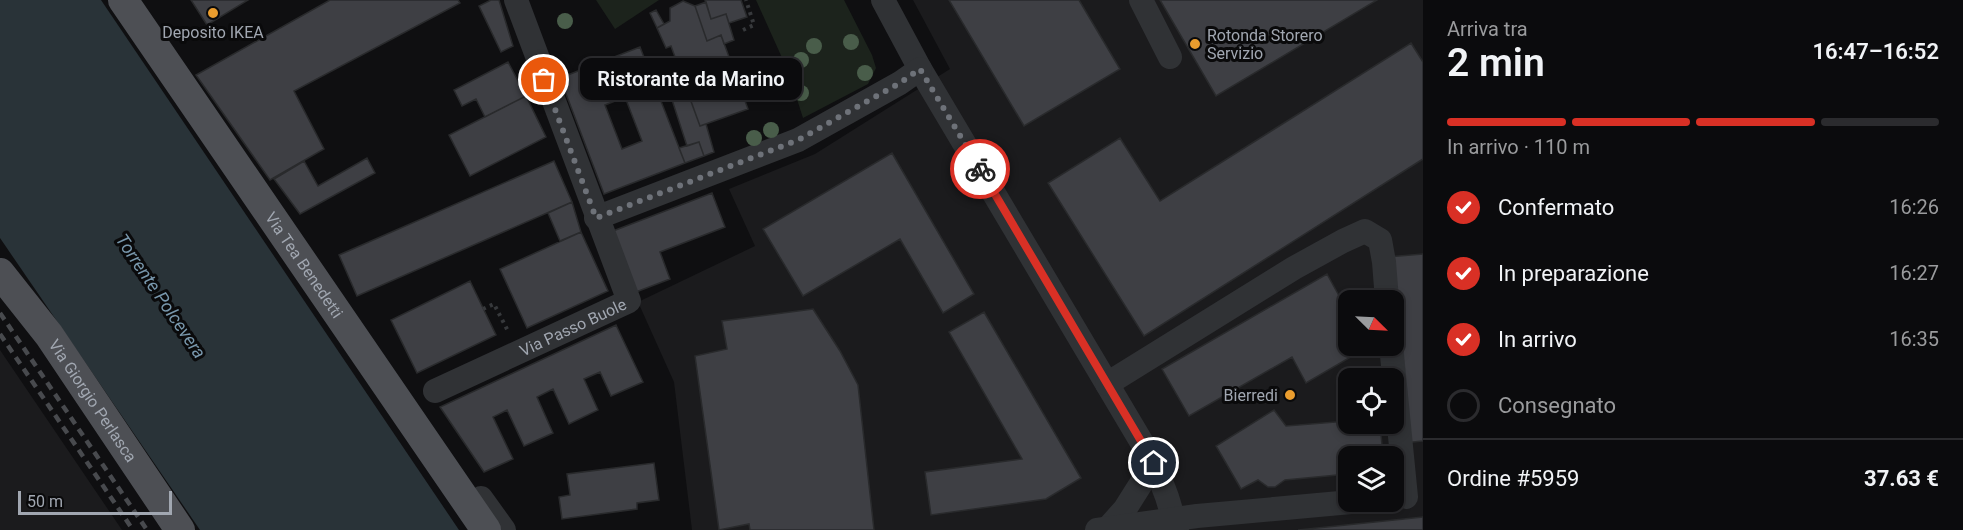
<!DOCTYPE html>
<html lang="it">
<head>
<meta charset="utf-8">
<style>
	:root { --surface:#0b0b0d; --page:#19191b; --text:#f1f3f6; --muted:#9a9b9d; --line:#2b2b2e; --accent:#d93025 }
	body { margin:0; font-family:Roboto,sans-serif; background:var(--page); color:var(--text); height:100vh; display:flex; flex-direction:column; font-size:22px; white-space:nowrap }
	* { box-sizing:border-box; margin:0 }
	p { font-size:20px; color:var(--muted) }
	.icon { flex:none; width:33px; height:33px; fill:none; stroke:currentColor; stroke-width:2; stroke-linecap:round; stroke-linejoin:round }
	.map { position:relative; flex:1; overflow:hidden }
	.sheet { display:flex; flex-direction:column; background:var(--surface); width:540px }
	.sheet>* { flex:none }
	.needle { width:39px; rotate:114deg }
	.controls { position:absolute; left:1338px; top:290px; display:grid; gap:12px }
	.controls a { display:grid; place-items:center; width:66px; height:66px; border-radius:12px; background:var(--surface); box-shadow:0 3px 9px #0003,0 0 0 2px var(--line); font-size:30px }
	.scale { position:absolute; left:18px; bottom:15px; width:154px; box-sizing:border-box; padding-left:6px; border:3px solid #a1a7b1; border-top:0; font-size:16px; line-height:21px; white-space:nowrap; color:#a1a7b1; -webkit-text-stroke:4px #0a0a0b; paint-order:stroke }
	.pin { position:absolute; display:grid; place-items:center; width:51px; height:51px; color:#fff; margin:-26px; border:3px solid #fff; border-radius:50%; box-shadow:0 2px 6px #0007 }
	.courier { position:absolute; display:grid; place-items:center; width:60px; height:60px; margin:-30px; border:4px solid #d93025; border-radius:50%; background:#fff; color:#222; box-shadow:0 2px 8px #0007 }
	.bubble { position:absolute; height:42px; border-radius:12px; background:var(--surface); box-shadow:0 3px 9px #0003,0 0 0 2px var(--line); font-size:20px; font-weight:600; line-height:42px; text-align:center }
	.summary em { font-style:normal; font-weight:600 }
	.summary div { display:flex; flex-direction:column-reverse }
	.summary { display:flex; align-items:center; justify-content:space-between; height:102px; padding:0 24px }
	h1 { font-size:39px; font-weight:600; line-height:45px }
	.bar { display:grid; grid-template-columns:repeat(4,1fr); gap:9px 6px; align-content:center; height:72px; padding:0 24px }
	.bar i { height:8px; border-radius:4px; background:var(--line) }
	.bar .on { background:var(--accent) }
	.bar p { grid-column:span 4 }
	.line { display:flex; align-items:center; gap:15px; padding:0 24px; border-top:2px solid var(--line) }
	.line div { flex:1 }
	ol { padding:0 24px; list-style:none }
	li { display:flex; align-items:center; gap:18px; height:66px }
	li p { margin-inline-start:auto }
	li .icon { padding:6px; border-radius:50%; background:var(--accent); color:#fff; stroke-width:4 }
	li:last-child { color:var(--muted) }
	li i { width:33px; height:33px; border:3px solid var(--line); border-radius:50% }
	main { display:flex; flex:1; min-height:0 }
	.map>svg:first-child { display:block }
	.built { fill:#1b1b1d; fill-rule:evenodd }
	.green { fill:#1c231c }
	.water { fill:#293338 }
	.building { fill:#3e3f44; stroke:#292a2c; stroke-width:1.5; fill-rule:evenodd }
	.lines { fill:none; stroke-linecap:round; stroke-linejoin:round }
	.path { stroke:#37393c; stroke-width:4; stroke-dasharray:3 4.5; stroke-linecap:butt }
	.minor { stroke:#303235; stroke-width:24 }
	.major { stroke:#4d4f54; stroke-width:30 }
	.rail { stroke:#484a4e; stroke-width:4.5; stroke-dasharray:8 6; stroke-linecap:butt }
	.tree { fill:#495d4a }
	.done { stroke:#6e7279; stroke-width:6; stroke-dasharray:0 10.8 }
	.route { stroke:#d93025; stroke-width:8 }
	.poi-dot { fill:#ea9d2e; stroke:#0a0a0b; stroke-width:2 }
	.labels { text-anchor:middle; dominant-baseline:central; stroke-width:6; stroke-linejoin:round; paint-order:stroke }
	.poi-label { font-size:16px; fill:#a1a7b1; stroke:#0a0a0b }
	.street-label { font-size:16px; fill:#a1a7b1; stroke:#0a0a0b }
	.water-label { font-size:18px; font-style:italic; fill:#7897ac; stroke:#0a0a0b }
</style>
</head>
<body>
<main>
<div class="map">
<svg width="1423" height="530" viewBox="0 0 1423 530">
	<rect width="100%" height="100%" fill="#0f0f11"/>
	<!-- built -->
	<path class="built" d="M 913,0 L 1423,0 L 1423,530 L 692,530 L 674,382 L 638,302 L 755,246 L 729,189 L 815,154 L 950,69 ZM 1348,300 L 1394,300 L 1394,345 L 1348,345 ZM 1348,378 L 1394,378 L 1394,423 L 1348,423 ZM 1348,456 L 1394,456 L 1394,501 L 1348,501 Z
		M 0,350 L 122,530 L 0,530 Z"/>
	<!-- green -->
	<path class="green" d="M 596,0 L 659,0 L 615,29 Z
		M 756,0 L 844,0 L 872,55 L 876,68 L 868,84 L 803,118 L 788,71 Z"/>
	<!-- water -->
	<path class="water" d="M 0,0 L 101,0 L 459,530 L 200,530 L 0,238 Z"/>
	<!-- building -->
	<path class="building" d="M 191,0 L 248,0 L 207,25 Z
		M 330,0 L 458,0 L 460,3 L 294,91 L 324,149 L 270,180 L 196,75 Z
		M 491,0 L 499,0 L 513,46 L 501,52 L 479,6 Z
		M 705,0 L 741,0 L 747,17 L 729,23 L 726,14 L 711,19 Z
		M 949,0 L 1079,0 L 1120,69 L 1024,126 Z
		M 1160,0 L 1377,0 L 1216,96 Z
		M 683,1 L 695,6 L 707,41 L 721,35 L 748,109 L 700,126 L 671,46 L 666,48 L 657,28 L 670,21 L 670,8 Z
		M 706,2 L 711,19 L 726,14 L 734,40 L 724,44 L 721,35 L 707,41 L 695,6 Z
		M 656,10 L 664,24 L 657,28 L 650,13 Z
		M 1411,43 L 1423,62 L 1423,159 L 1144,336 L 1048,183 L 1120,138 L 1160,201 Z
		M 640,47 L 685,163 L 604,194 L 560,78 ZM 625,97 L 642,141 L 622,149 L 605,105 Z
		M 508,62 L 526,96 L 485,117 L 476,99 L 462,106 L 454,90 Z
		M 677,63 L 700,126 L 706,124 L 714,152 L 704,156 L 699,142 L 687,146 L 662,69 Z
		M 526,96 L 546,137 L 470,176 L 449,135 Z
		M 699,142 L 704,156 L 685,163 L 679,148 Z
		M 892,153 L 974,294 L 943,313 L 900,239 L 803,296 L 763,229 Z
		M 367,158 L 375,173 L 300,214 L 274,179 L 304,161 L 318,186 Z
		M 554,161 L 572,202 L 357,296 L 339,255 Z
		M 712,193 L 725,227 L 660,252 L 670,279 L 636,292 L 613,231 Z
		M 572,202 L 581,232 L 560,241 L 548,213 Z
		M 581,232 L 608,291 L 527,328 L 500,269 Z
		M 1423,254 L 1423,441 L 1403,443 L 1394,332 L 1394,300 L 1387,257 Z
		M 1327,274 L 1348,312 L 1348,345 L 1367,345 L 1368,347 L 1306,383 L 1292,357 L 1189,416 L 1162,369 Z
		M 470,281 L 496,335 L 417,373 L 391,320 Z
		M 813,309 L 840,351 L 858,385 L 874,530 L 750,530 L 749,524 L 719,530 L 695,356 L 727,349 L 722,321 Z
		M 984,312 L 1081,478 L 1046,499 L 931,515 L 925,472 L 1022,459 L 949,332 Z
		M 616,325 L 643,382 L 611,396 L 600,372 L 584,379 L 598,410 L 569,424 L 553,389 L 537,397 L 553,433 L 524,446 L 507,410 L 493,417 L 513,459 L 484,472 L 440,407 Z
		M 1274,410 L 1286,426 L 1348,421 L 1348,423 L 1380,423 L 1383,456 L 1348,456 L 1348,474 L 1285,480 L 1275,487 L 1268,487 L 1258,480 L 1241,489 L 1216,446 Z
		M 654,463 L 659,500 L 637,503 L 637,509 L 562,519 L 559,497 L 570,495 L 567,474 Z
		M 1423,517 L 1423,530 L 1298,530 Z"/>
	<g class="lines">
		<!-- path -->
		<path class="path" d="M 743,30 L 754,25 L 746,0
			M 483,309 L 494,304 L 509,333"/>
		<!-- minor -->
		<g class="minor">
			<path d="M 883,0 L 920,69 L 1154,463 L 1167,497 L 1177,530"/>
			<path d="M 1141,0 L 1170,57"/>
			<path d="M 596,218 L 798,140 L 900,83 L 920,69"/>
			<path d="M 1391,345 L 1406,497"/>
			<path d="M 1107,384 L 1294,268 L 1343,241 L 1365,231 L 1380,240 L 1384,262 L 1387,300"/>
			<path id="s1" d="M 435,391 L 629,301 L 516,0"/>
			<path d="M 481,498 L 504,530"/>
			<path d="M 1108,528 L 1125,509 L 1154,463"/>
			<path d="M 1097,530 L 1197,516 L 1362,501"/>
		</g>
		<!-- major -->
		<g class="major">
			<path id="s2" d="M 123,0 L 486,530"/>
			<path id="s3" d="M 0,273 L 49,335 L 180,530"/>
		</g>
		<!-- rail -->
		<path class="rail" d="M 0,313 L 147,530
			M 0,334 L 133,530"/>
	</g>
	<!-- trees -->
	<g class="tree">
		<circle cx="565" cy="21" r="8"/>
		<circle cx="851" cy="42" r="8"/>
		<circle cx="814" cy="46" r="8"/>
		<circle cx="801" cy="60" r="8"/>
		<circle cx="865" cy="73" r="8"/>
		<circle cx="801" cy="93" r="8"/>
		<circle cx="771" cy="130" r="8"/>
		<circle cx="754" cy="138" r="8"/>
	</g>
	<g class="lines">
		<!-- done -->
		<path class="done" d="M 544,80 L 596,218 L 798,140 L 900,83 L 920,69 L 980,169"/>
		<!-- route -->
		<path class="route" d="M 980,169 L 1154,463"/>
	</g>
	<!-- markers -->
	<g class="poi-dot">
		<circle cx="213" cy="13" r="6"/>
		<circle cx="1195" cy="44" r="6"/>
		<circle cx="1290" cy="395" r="6"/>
	</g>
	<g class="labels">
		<!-- poi labels -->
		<g class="poi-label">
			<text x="213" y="32">Deposito IKEA</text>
			<text x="1207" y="35" text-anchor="start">Rotonda Storero<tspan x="1207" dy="18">Servizio</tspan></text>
			<text x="1278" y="395" text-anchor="end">Bierredi</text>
		</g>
		<!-- street labels -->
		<g class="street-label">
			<text stroke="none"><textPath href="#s2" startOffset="321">Via Tea Benedetti</textPath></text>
			<text stroke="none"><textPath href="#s1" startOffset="152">Via Passo Buole</textPath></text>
			<text stroke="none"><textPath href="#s3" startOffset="158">Via Giorgio Perlasca</textPath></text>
		</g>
		<!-- water labels -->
		<g class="water-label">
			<text transform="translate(161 296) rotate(56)">Torrente Polcevera</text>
		</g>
	</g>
</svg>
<div class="controls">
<a><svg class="needle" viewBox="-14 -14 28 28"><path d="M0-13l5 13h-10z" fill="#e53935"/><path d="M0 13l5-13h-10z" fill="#9a9b9d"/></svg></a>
<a><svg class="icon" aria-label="locate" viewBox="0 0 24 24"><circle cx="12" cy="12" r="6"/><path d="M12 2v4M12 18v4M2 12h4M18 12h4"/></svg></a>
<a><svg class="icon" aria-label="layers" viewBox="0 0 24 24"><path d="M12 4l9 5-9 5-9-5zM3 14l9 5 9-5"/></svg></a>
</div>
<div class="scale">50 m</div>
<div class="pin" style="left:544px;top:80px;background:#ea580c"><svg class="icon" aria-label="bag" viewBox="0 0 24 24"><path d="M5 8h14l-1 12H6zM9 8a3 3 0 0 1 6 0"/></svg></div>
<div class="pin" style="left:1154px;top:463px;background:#1f2937"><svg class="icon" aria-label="home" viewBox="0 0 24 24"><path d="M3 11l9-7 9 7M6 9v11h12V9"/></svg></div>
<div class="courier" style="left:980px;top:169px"><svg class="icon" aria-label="bike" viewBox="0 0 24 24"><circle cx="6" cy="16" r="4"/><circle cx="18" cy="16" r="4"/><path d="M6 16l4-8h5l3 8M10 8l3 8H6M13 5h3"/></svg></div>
<div class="bubble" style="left:580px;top:58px;width:222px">Ristorante da Marino</div>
</div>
<section class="sheet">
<div class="summary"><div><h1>2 min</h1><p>Arriva tra</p></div><em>16:47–16:52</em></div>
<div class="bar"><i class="on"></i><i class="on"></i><i class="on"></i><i></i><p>In arrivo · 110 m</p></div>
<ol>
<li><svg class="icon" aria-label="check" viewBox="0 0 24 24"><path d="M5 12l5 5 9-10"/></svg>Confermato<p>16:26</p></li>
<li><svg class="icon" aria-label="check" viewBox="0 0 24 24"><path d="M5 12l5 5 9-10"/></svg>In preparazione<p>16:27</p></li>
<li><svg class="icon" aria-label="check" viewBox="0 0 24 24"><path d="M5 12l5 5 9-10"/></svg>In arrivo<p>16:35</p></li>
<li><i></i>Consegnato</li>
</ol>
<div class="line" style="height:78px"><div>Ordine #5959</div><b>37.63 €</b></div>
</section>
</main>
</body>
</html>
